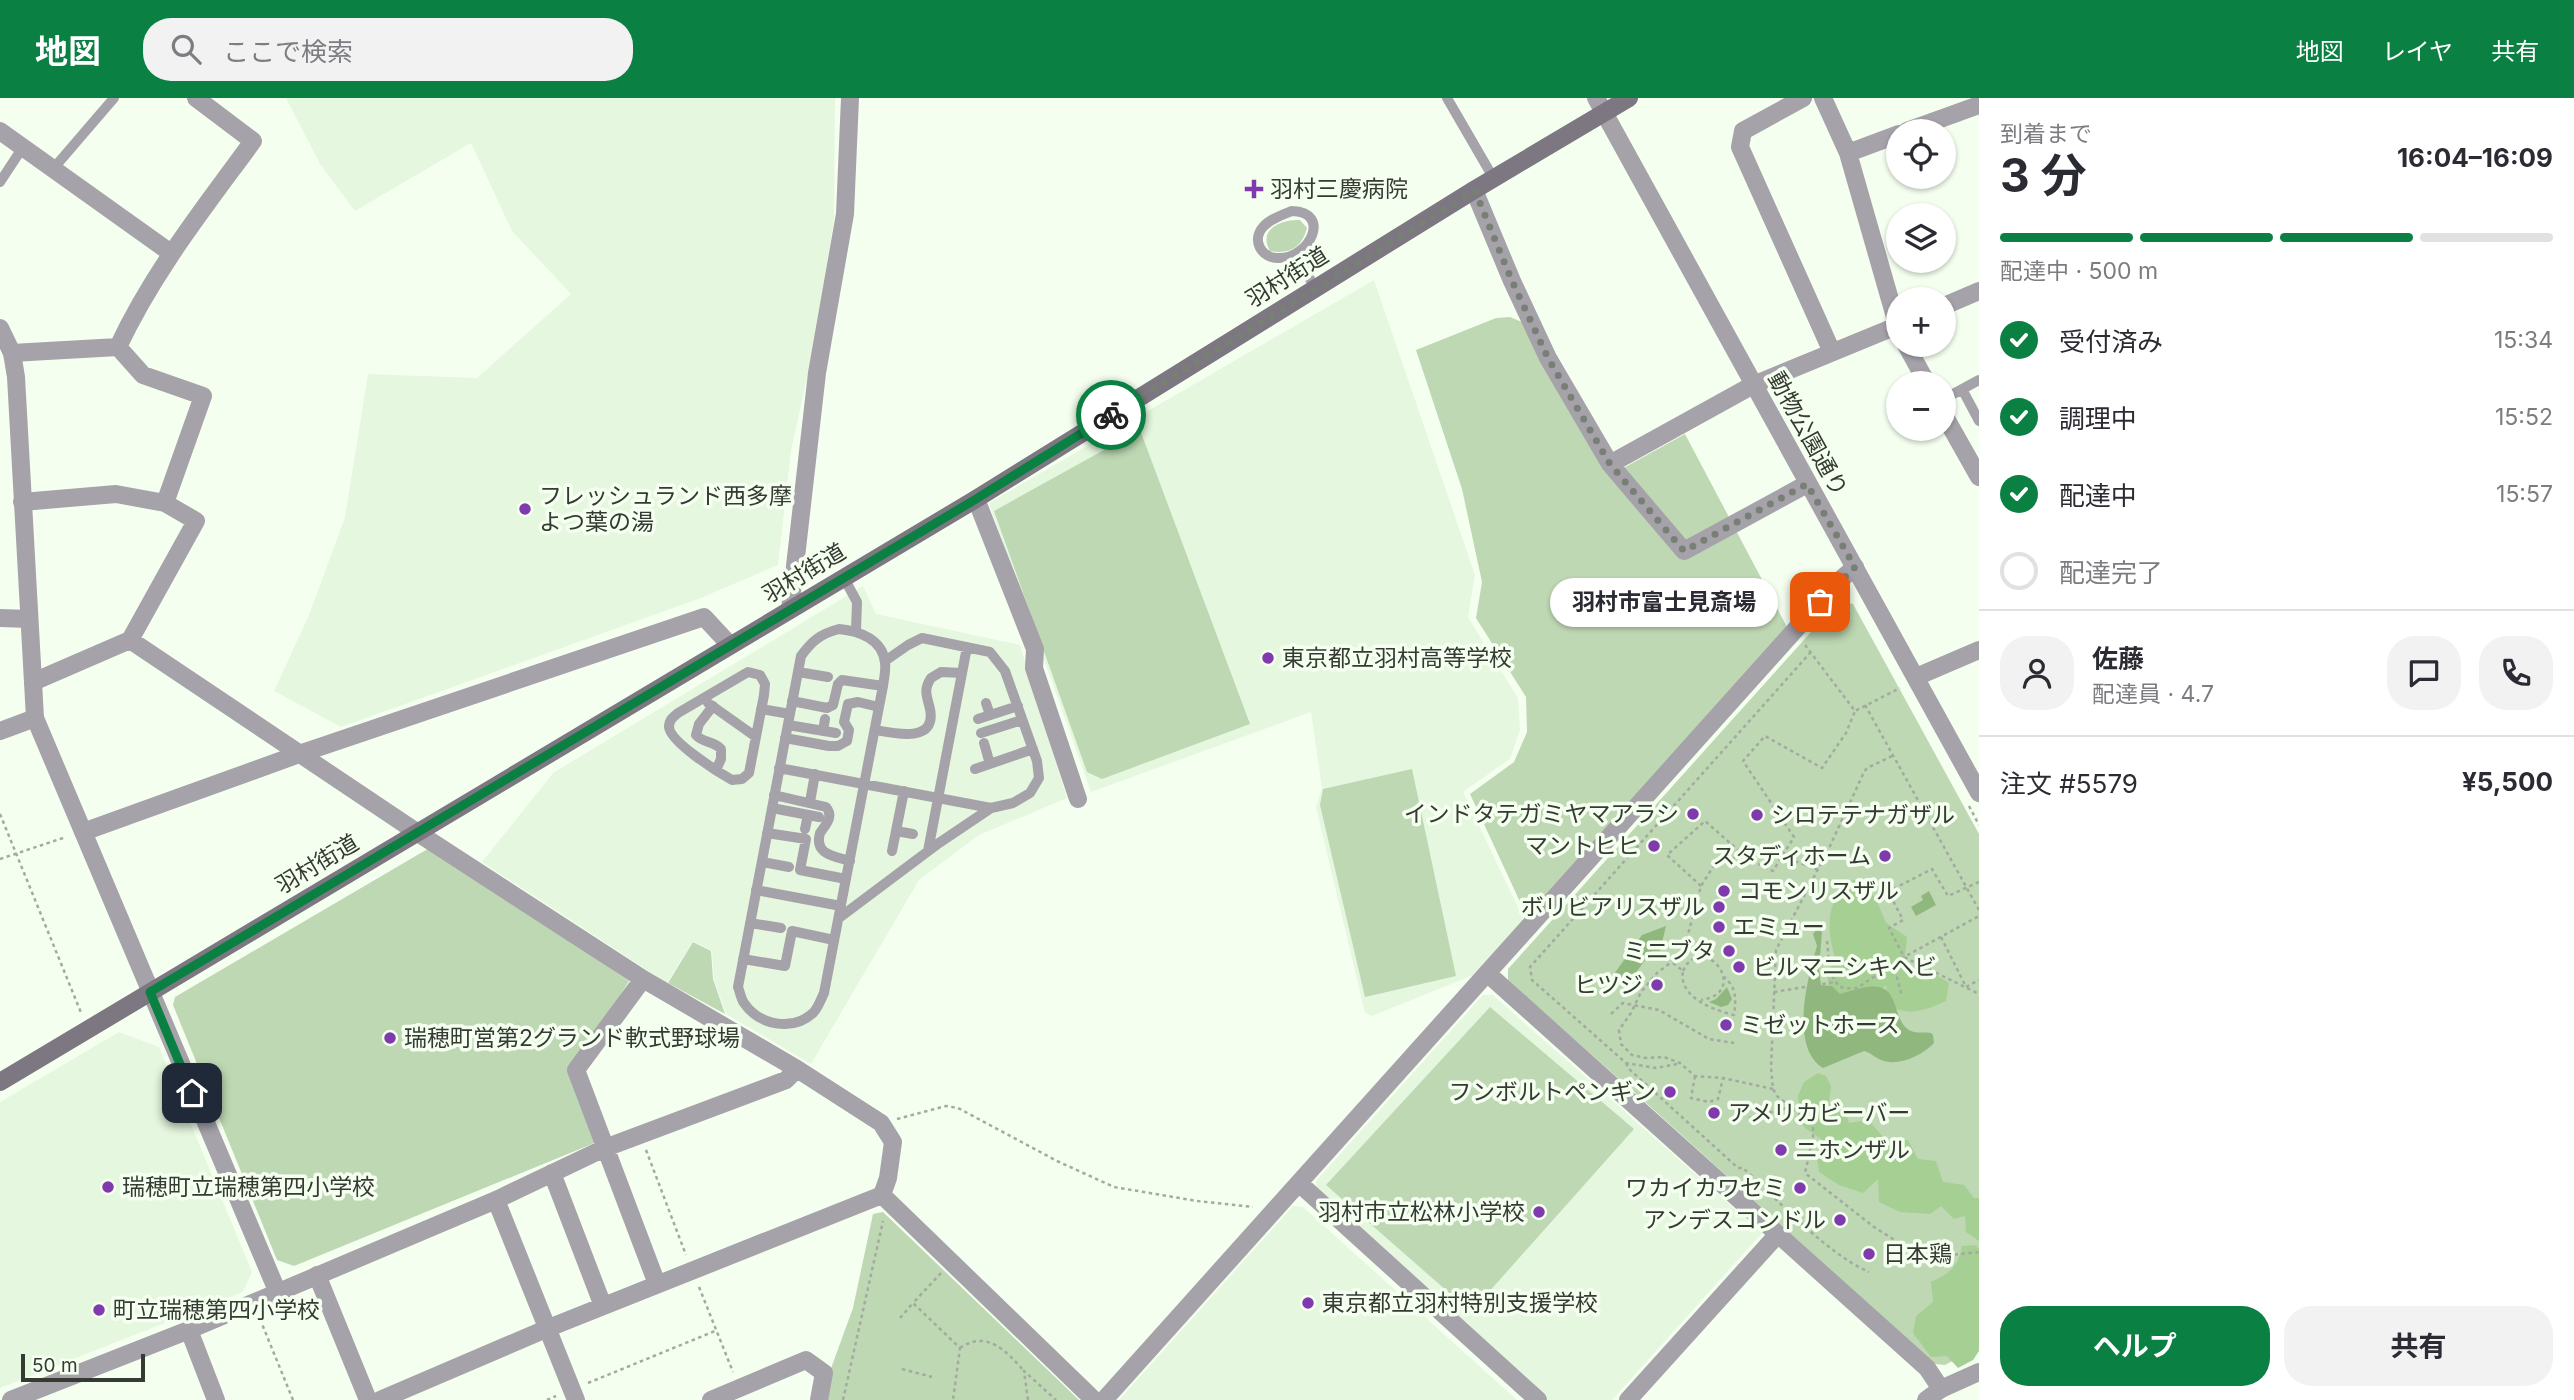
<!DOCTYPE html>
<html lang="ja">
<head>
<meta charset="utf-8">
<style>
	:root { --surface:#fff; --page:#f2f2f3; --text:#2b2b33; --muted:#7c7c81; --line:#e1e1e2; --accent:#0b8043 }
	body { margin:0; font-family:Inter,"Noto Sans JP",sans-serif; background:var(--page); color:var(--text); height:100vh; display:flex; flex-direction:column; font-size:26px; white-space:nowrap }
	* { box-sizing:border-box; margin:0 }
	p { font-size:23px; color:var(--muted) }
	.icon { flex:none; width:38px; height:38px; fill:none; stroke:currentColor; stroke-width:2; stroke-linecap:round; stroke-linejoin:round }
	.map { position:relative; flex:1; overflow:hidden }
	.side { display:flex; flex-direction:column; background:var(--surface); width:595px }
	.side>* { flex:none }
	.fabs { position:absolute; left:1886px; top:21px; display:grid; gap:14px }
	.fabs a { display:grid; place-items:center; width:70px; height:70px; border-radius:50%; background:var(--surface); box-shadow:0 2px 5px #0004; font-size:35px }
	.scale { position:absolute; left:21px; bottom:18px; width:124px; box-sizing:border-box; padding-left:7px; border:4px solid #353a33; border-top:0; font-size:19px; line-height:24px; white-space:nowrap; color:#353a33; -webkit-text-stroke:5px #f5fff0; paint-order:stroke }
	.pin { position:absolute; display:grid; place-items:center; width:60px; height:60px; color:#fff; margin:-30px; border-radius:14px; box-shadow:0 4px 10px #0006 }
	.courier { position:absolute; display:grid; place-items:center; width:70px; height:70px; margin:-35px; border:5px solid #0b8043; border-radius:50%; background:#fff; color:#222; box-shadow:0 2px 9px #0007 }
	.bubble { position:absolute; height:49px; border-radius:24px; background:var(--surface); box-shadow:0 2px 5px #0004; font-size:23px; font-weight:700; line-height:49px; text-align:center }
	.head em { font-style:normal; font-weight:700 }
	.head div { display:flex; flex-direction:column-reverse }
	.head { display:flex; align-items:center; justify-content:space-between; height:119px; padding:0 21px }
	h1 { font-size:46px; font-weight:700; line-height:52px }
	.bar { display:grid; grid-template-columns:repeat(4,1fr); gap:10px 7px; align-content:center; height:84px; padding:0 21px }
	.bar i { height:9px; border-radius:5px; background:var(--line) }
	.bar .on { background:var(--accent) }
	.bar p { grid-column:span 4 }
	.line { display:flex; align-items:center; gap:18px; padding:0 21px; border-top:2px solid var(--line) }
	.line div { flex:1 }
	.round { display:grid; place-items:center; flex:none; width:74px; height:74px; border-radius:28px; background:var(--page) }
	ol { padding:0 21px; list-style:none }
	li { display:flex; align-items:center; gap:21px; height:77px }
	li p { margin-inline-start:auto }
	li .icon { padding:7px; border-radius:50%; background:var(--accent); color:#fff; stroke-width:4 }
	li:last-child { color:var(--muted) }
	li i { width:38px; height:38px; border:4px solid var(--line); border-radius:50% }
	.primary-button { display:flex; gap:14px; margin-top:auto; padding:14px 21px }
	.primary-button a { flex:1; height:80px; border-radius:28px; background:var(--accent); color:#fff; font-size:28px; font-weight:700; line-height:80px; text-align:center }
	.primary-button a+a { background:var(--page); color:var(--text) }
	header { display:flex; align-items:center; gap:42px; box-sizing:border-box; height:98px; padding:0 35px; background:var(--accent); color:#fff }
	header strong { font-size:33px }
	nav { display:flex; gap:38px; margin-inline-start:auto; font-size:24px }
	.search { width:490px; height:63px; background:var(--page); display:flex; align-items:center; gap:18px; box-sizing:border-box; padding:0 24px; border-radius:28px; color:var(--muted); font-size:26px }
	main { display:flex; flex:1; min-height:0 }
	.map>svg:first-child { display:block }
	.built { fill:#e5f7de }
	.green { fill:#bed8b3 }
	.forest { fill:#a6cf93 }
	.water { fill:#90b87e }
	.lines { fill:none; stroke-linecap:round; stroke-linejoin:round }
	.path { stroke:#a3aa9f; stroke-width:2.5; stroke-dasharray:3.5 3.5; stroke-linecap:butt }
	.service { stroke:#a6a2aa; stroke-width:10 }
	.minor { stroke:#a6a2aa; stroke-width:18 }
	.tertiary { stroke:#a6a2aa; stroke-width:18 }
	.secondary { stroke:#7d7782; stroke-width:18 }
	.done { stroke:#787f75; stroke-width:7; stroke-dasharray:0 12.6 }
	.route { stroke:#0b8043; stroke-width:9 }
	.poi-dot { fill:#7f3aae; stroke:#f5fff0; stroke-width:2.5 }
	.labels { text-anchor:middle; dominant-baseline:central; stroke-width:7; stroke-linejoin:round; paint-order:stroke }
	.poi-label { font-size:23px; fill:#353a33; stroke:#f5fff0; text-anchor:start }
	.street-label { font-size:23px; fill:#353a33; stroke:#f5fff0 }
</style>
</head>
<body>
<header>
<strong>地図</strong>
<div class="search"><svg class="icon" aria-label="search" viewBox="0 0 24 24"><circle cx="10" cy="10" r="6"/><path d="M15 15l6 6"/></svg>ここで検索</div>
<nav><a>地図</a><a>レイヤ</a><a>共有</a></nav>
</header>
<main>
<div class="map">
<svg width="1979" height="1302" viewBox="0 0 1979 1302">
	<rect width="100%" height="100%" fill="#f5fff0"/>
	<!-- built -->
	<path class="built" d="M 286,0 L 835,0 L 834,120 L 815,243 L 791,353 L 778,467 L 701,500 L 341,629 L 274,593 L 309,517 L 345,419 L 368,276 L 477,280 L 571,196 L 512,133 L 471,45 L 355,113 L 320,66 Z
		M 1374,182 L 1475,477 L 1468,519 L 1518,600 L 1520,632 L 1510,661 L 1463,694 L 1524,822 L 1476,876 L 1372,918 L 1365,915 L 1316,709 L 1322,690 L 1311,614 L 1091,694 L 989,405 Z
		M 863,488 L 876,516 L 1020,547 L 1067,700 L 979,737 L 919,782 L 811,966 L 726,916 L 714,882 L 712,853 L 693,843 L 667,885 L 482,764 L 553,675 Z
		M 1483,897 L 1493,897 L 1762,1135 L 1612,1302 L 1548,1302 L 1316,1092 L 1316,1083 Z
		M 119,934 L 159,949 L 252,1174 L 243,1194 L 0,1290 L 0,1004 Z
		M 1293,1108 L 1303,1109 L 1517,1302 L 1119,1302 Z"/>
	<!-- green -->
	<path class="green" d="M 1300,122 L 1307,130 C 1302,149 1290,157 1270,153 C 1257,131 1282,121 1300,122 Z
		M 1510,219 L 1522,224 L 1609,378 L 1685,336 L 1787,529 L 1527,819 L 1470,696 L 1514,664 L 1527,634 L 1526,599 L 1476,520 L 1482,484 L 1462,391 L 1416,252 L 1496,220 Z
		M 1140,332 L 1250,626 L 1102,681 L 1087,674 L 994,413 Z
		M 1839,503 L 1853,506 L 1979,736 L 1979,1249 L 1945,1267 L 1935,1266 L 1634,994 L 1508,883 L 1508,871 Z
		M 1412,671 L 1456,878 L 1365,899 L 1320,707 L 1323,691 Z
		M 431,749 L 629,883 L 573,973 L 597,1044 L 294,1168 L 277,1162 L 173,907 L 175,899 Z
		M 693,844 L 711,853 L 713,881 L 725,916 L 668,885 Z
		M 1490,909 L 1634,1031 L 1471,1214 L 1326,1087 Z
		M 883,1114 L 1079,1302 L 826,1302 L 830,1273 L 853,1210 L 873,1116 Z"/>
	<!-- forest -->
	<path class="forest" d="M 1861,781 L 1876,801 L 1886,825 L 1907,839 L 1904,867 L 1910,874 L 1933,875 L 1949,885 L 1946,903 C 1927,912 1907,919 1888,907 L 1886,887 L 1872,902 L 1829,894 L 1827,876 L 1835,861 C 1827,827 1826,814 1844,784 Z
		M 1818,975 L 1826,978 L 1831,988 L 1829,1005 L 1844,1008 L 1849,1025 L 1868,1022 L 1886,1042 L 1908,1042 L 1918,1061 L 1936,1063 L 1943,1084 L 1964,1087 L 1974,1100 L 1979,1100 L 1979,1143 L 1966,1134 L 1965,1118 L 1954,1121 L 1941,1108 L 1930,1116 L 1900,1114 L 1879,1104 L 1878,1081 L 1863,1095 L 1839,1087 L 1819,1074 L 1817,1061 L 1824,1043 L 1805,1030 L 1799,1020 L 1798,998 L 1804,984 Z
		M 1975,1147 L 1979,1151 L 1979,1253 L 1973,1262 L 1958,1270 L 1947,1258 L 1931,1259 L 1913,1235 L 1916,1218 L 1933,1204 L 1931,1184 C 1949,1176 1959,1168 1962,1148 Z"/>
	<!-- water -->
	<path class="water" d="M 1929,793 L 1936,807 L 1916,818 L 1911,809 L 1923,802 L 1921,798 Z
		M 1666,828 L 1660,853 L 1652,853 L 1628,885 L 1614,876 L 1642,837 Z
		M 1817,831 L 1822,834 L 1819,872 L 1821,887 L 1832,888 L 1840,896 C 1851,893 1866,887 1878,889 C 1901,892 1892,929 1914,934 C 1919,935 1926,934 1931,935 L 1933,937 L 1934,945 C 1921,958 1897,970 1879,961 C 1873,958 1871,955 1864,953 L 1823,970 C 1789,949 1808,878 1817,848 L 1813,836 Z
		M 1727,889 L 1732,901 L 1728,907 L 1721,909 L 1709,904 L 1716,901 Z"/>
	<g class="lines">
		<!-- path -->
		<path class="path" d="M 1805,547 L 1855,613 L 1900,590
			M 1865,607 L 1979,812
			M 1892,658 L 1867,670 L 1864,674 L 1830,748 L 1776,852 L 1771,970 L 1773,991 L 1777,998 L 1813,1027 L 1813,1039 L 1805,1075 L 1874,1129 L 1923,1160 L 1979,1154
			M 1969,708 L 1979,727
			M 0,716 L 82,917
			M 1782,758 L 1818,772
			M 0,761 L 66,739
			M 1979,784 L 1948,798 L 1932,771 L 1895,790 L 1897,793 L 1890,797 L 1903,822 L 1889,830 L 1904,859 L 1979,896
			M 1701,788 L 1667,757 L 1705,723 L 1747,760
			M 1941,839 L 1966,889 L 1979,882
			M 1827,843 C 1829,859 1828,877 1840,889 L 1854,891 L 1860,888 L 1904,859 L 1979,818
			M 1673,865 L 1683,873 C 1678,899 1713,912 1734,917 C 1736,901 1737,890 1724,879
			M 1893,865 L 1902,898
			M 1683,873 C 1702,831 1753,894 1701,902
			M 1774,894 L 1835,884
			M 1611,916 L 1623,905 L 1659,912 L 1709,941 L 1734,945
			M 1626,965 L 1629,971 L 1738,1070 L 1743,1070 C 1779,1103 1826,1155 1869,1174
			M 1677,966 L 1656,970 L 1626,965 L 1532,882 L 1530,869 L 1810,555
			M 1695,978 L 1691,1000 L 1709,1004 L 1718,1001 L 1723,980
			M 1773,991 L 1723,980 L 1695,978 L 1680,965 L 1664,959 L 1646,960 L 1632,957 L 1621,946 L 1619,932 L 1631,915 L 1641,894 L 1657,875 L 1683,855 L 1701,788 L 1713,769 L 1734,760 L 1748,761 L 1773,773 L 1794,739 L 1743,663 L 1765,638 L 1822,670 L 1846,635 L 1855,613
			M 1749,1020 L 1790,1009
			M 897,1021 L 946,1008 L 958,1010 L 1057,1063 L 1114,1089 L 1197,1103 L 1253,1109
			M 646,1052 L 686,1157
			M 941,1175 L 913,1205 L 960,1250 L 953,1302
			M 699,1189 L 733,1274
			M 900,1220 L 913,1205
			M 260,1221 L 293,1302
			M 960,1250 C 987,1231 1007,1254 1024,1273
			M 902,1271 L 932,1279
			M 588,1285 L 715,1233
			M 547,1302 L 556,1298
			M 843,1302 L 883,1123
			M 1028,1302 L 1024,1273 L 1056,1302"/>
		<!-- service -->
		<path class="service" d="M 1447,0 L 1494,81
			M 53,71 L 114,0
			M 0,84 L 23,49
			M 1292,113 C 1332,114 1310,161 1278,160 C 1262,160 1251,143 1263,129 C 1270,121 1282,117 1292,113 Z
			M 1298,157 L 1315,191
			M 1962,291 L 1979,323
			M 1944,301 L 1979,282
			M 844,480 L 857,504 L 856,532
			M 839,531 C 859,533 883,541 885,565 C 886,572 884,581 883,588 L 824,895 C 821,901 818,910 813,915 C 792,934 759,927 744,905 C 741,901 740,894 738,889 L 801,558 C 812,543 820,536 839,531 Z
			M 748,574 L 760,577 L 765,586 L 764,597 L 749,675 L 742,681 L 732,682 C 718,674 670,644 669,629 C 669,622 673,619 678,615 Z
			M 798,574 L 828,579
			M 792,603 L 827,610 L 833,607 L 838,586 L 842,582 L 883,588
			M 708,605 L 756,639
			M 986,605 L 990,617
			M 713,608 L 699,626 L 696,637 C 703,645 714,643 721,651 L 721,661 L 716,672
			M 761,611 L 790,616
			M 978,621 L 1018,608
			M 788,627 L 836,635
			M 875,632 C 893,635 937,646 930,611 C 927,598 923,592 931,580 L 941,574 L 962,575
			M 823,633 L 825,621
			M 981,635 L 1022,622
			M 785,640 L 829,648 L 838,648 L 847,643 L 849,632 L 844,624 L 848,606 L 858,604 L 879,609
			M 984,645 L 990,666
			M 779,670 L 991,710 L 1013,705 L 1030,695 L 1039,680 L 1037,663 L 1005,573 L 990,554 L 922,540 L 908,547 L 885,563
			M 975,671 L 1033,651
			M 774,697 L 826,709 C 834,719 826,726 820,735 C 814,756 833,758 850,763
			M 810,704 L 815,676
			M 772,710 L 819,719
			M 805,731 L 808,717
			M 896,733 L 913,736
			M 767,735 L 806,741 L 800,772 L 846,781
			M 892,753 L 904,693
			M 928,753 L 967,549
			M 762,764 L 789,769
			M 756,792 L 841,808
			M 839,820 L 939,745 L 991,710
			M 750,825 L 781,830
			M 743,861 L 785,868 L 792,833 L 834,842"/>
		<!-- minor -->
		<path class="minor" d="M 1803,0 L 1743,33 L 1740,49 L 1832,254
			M 1823,0 L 1848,55 L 1899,233
			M 0,33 L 171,155
			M 1907,33 L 1979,7
			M 1848,55 L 1899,36
			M 1474,92 L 1512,183 L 1548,260 L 1610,366 L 1684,453 L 1807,386
			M 1944,208 L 1979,193
			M 1906,247 L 1927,285
			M 118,249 L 143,277 L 203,298 L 165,405
			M 12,255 L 118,249 C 153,174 204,110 253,43 L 196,0
			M 1944,317 L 1979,379
			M 1610,366 L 1753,287 L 1899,227
			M 976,401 L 1035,551 L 1034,570 L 1078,701
			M 22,404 L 116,396 L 165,405 L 196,423 L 130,542 L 33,584
			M 790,512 L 817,275 L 845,116 L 850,0
			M 0,520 L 29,521
			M 130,542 L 418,735 L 643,881 L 797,971 L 786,982 L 605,1050 L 496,1102
			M 0,633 L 35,620
			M 1487,875 L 1927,1270 L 1941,1291
			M 643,881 L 576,972 L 657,1186
			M 797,971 L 881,1025 L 893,1044 L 888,1080 L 882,1097
			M 552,1075 L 603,1208
			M 1300,1086 L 1538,1302
			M 882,1097 L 1094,1302
			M 317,1177 L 368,1302
			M 189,1232 L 216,1302
			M 380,1302 L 546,1231 L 882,1097
			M 711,1302 L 806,1262 L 824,1275 L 819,1302
			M 1104,1302 L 1839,483 L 1855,469
			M 1628,1302 L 1778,1136"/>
		<!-- tertiary -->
		<path class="tertiary" d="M 1596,0 L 1979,695
			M 0,230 L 12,255 L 16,279 L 35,620 L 278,1195
			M 1916,579 L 1979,552
			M 83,734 L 302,655 L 704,519 L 729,546
			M 11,1302 L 189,1232 L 496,1102 L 576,1302
			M 1926,1302 L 1941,1291 L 1979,1274"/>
		<!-- secondary -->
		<path class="secondary" d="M 0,984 L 976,401 L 1474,92 L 1629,0"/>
	</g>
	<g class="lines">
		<!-- done -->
		<path class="done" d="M 1111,317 L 1475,93 L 1512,183 L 1548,260 L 1610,366 L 1684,453 L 1807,386 L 1855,469 L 1820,504"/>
		<!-- route -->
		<path class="route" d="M 192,995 L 150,894 L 976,401 L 1111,317"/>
	</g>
	<!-- markers -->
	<g class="poi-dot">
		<path d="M1250.5 80.5h7v7h7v7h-7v7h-7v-7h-7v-7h7z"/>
		<circle cx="525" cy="411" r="7"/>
		<circle cx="1268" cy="560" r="7"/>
		<circle cx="1693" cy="716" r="7"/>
		<circle cx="1757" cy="717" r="7"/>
		<circle cx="1654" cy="748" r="7"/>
		<circle cx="1885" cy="758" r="7"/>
		<circle cx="1724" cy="793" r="7"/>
		<circle cx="1719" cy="809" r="7"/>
		<circle cx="1719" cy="829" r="7"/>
		<circle cx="1729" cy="853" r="7"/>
		<circle cx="1739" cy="869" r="7"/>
		<circle cx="1657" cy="887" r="7"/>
		<circle cx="1726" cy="927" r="7"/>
		<circle cx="390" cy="940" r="7"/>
		<circle cx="1670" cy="994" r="7"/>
		<circle cx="1714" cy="1015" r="7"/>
		<circle cx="1781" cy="1052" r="7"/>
		<circle cx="108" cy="1089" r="7"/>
		<circle cx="1800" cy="1090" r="7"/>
		<circle cx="1539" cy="1114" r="7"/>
		<circle cx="1840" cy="1122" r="7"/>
		<circle cx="1869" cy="1156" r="7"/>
		<circle cx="1308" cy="1205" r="7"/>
		<circle cx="99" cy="1212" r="7"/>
	</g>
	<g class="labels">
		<!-- poi labels -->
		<g class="poi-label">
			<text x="1270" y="91">羽村三慶病院</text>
			<text x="539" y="398">フレッシュランド西多摩<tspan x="539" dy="26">よつ葉の湯</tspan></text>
			<text x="1282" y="560">東京都立羽村高等学校</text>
			<text x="1679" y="716" text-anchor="end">インドタテガミヤマアラシ</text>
			<text x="1771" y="717">シロテテナガザル</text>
			<text x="1640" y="748" text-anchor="end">マントヒヒ</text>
			<text x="1871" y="758" text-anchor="end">スタディホーム</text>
			<text x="1738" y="793">コモンリスザル</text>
			<text x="1705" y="809" text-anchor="end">ボリビアリスザル</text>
			<text x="1733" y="829">エミュー</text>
			<text x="1715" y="853" text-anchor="end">ミニブタ</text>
			<text x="1753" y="869">ビルマニシキヘビ</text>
			<text x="1643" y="887" text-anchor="end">ヒツジ</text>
			<text x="1740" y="927">ミゼットホース</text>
			<text x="404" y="940">瑞穂町営第2グランド軟式野球場</text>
			<text x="1656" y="994" text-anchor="end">フンボルトペンギン</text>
			<text x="1728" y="1015">アメリカビーバー</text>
			<text x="1795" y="1052">ニホンザル</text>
			<text x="122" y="1089">瑞穂町立瑞穂第四小学校</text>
			<text x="1786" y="1090" text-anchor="end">ワカイカワセミ</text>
			<text x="1525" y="1114" text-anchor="end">羽村市立松林小学校</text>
			<text x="1826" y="1122" text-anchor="end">アンデスコンドル</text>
			<text x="1883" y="1156">日本鶏</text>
			<text x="1322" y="1205">東京都立羽村特別支援学校</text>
			<text x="113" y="1212">町立瑞穂第四小学校</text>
		</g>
		<!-- street labels -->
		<g class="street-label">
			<text transform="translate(1287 179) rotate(-32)">羽村街道</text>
			<text transform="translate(1808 336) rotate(61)">動物公園通り</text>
			<text transform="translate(804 475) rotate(-31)">羽村街道</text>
			<text transform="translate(317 766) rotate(-31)">羽村街道</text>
		</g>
	</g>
</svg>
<div class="fabs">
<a><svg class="icon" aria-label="locate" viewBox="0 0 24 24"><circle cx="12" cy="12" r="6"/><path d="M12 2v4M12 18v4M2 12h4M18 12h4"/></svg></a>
<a><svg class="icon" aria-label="layers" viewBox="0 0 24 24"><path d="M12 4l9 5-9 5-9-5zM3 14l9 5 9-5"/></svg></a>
<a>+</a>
<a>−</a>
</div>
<div class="scale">50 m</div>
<div class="pin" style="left:1820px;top:504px;background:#ea580c"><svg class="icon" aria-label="bag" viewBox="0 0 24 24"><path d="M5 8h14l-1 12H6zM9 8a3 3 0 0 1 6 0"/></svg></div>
<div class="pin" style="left:192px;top:995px;background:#1f2937"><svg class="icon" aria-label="home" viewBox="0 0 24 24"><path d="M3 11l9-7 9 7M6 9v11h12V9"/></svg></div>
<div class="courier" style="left:1111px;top:317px"><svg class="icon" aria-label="bike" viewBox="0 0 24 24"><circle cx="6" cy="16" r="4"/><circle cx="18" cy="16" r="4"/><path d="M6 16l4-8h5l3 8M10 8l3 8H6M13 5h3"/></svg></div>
<div class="bubble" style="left:1550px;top:480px;width:228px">羽村市富士見斎場</div>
</div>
<section class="side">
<div class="head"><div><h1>3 分</h1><p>到着まで</p></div><em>16:04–16:09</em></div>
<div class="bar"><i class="on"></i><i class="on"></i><i class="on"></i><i></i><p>配達中 · 500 m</p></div>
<ol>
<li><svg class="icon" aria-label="check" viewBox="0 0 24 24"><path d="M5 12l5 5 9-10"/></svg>受付済み<p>15:34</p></li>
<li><svg class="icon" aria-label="check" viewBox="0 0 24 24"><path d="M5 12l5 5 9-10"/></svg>調理中<p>15:52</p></li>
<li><svg class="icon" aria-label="check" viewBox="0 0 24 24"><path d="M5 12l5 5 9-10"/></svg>配達中<p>15:57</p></li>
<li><i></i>配達完了</li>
</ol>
<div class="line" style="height:126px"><a class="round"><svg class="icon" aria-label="person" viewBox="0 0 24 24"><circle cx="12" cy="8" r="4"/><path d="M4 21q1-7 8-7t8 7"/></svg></a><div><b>佐藤</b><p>配達員 · 4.7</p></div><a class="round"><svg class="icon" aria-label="chat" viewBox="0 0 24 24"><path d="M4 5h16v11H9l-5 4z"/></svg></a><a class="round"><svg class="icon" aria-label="phone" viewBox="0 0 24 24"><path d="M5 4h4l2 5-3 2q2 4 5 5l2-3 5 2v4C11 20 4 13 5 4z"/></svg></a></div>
<div class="line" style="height:91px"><div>注文 #5579</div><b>¥5,500</b></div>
<div class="primary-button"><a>ヘルプ</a><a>共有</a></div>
</section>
</main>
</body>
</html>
